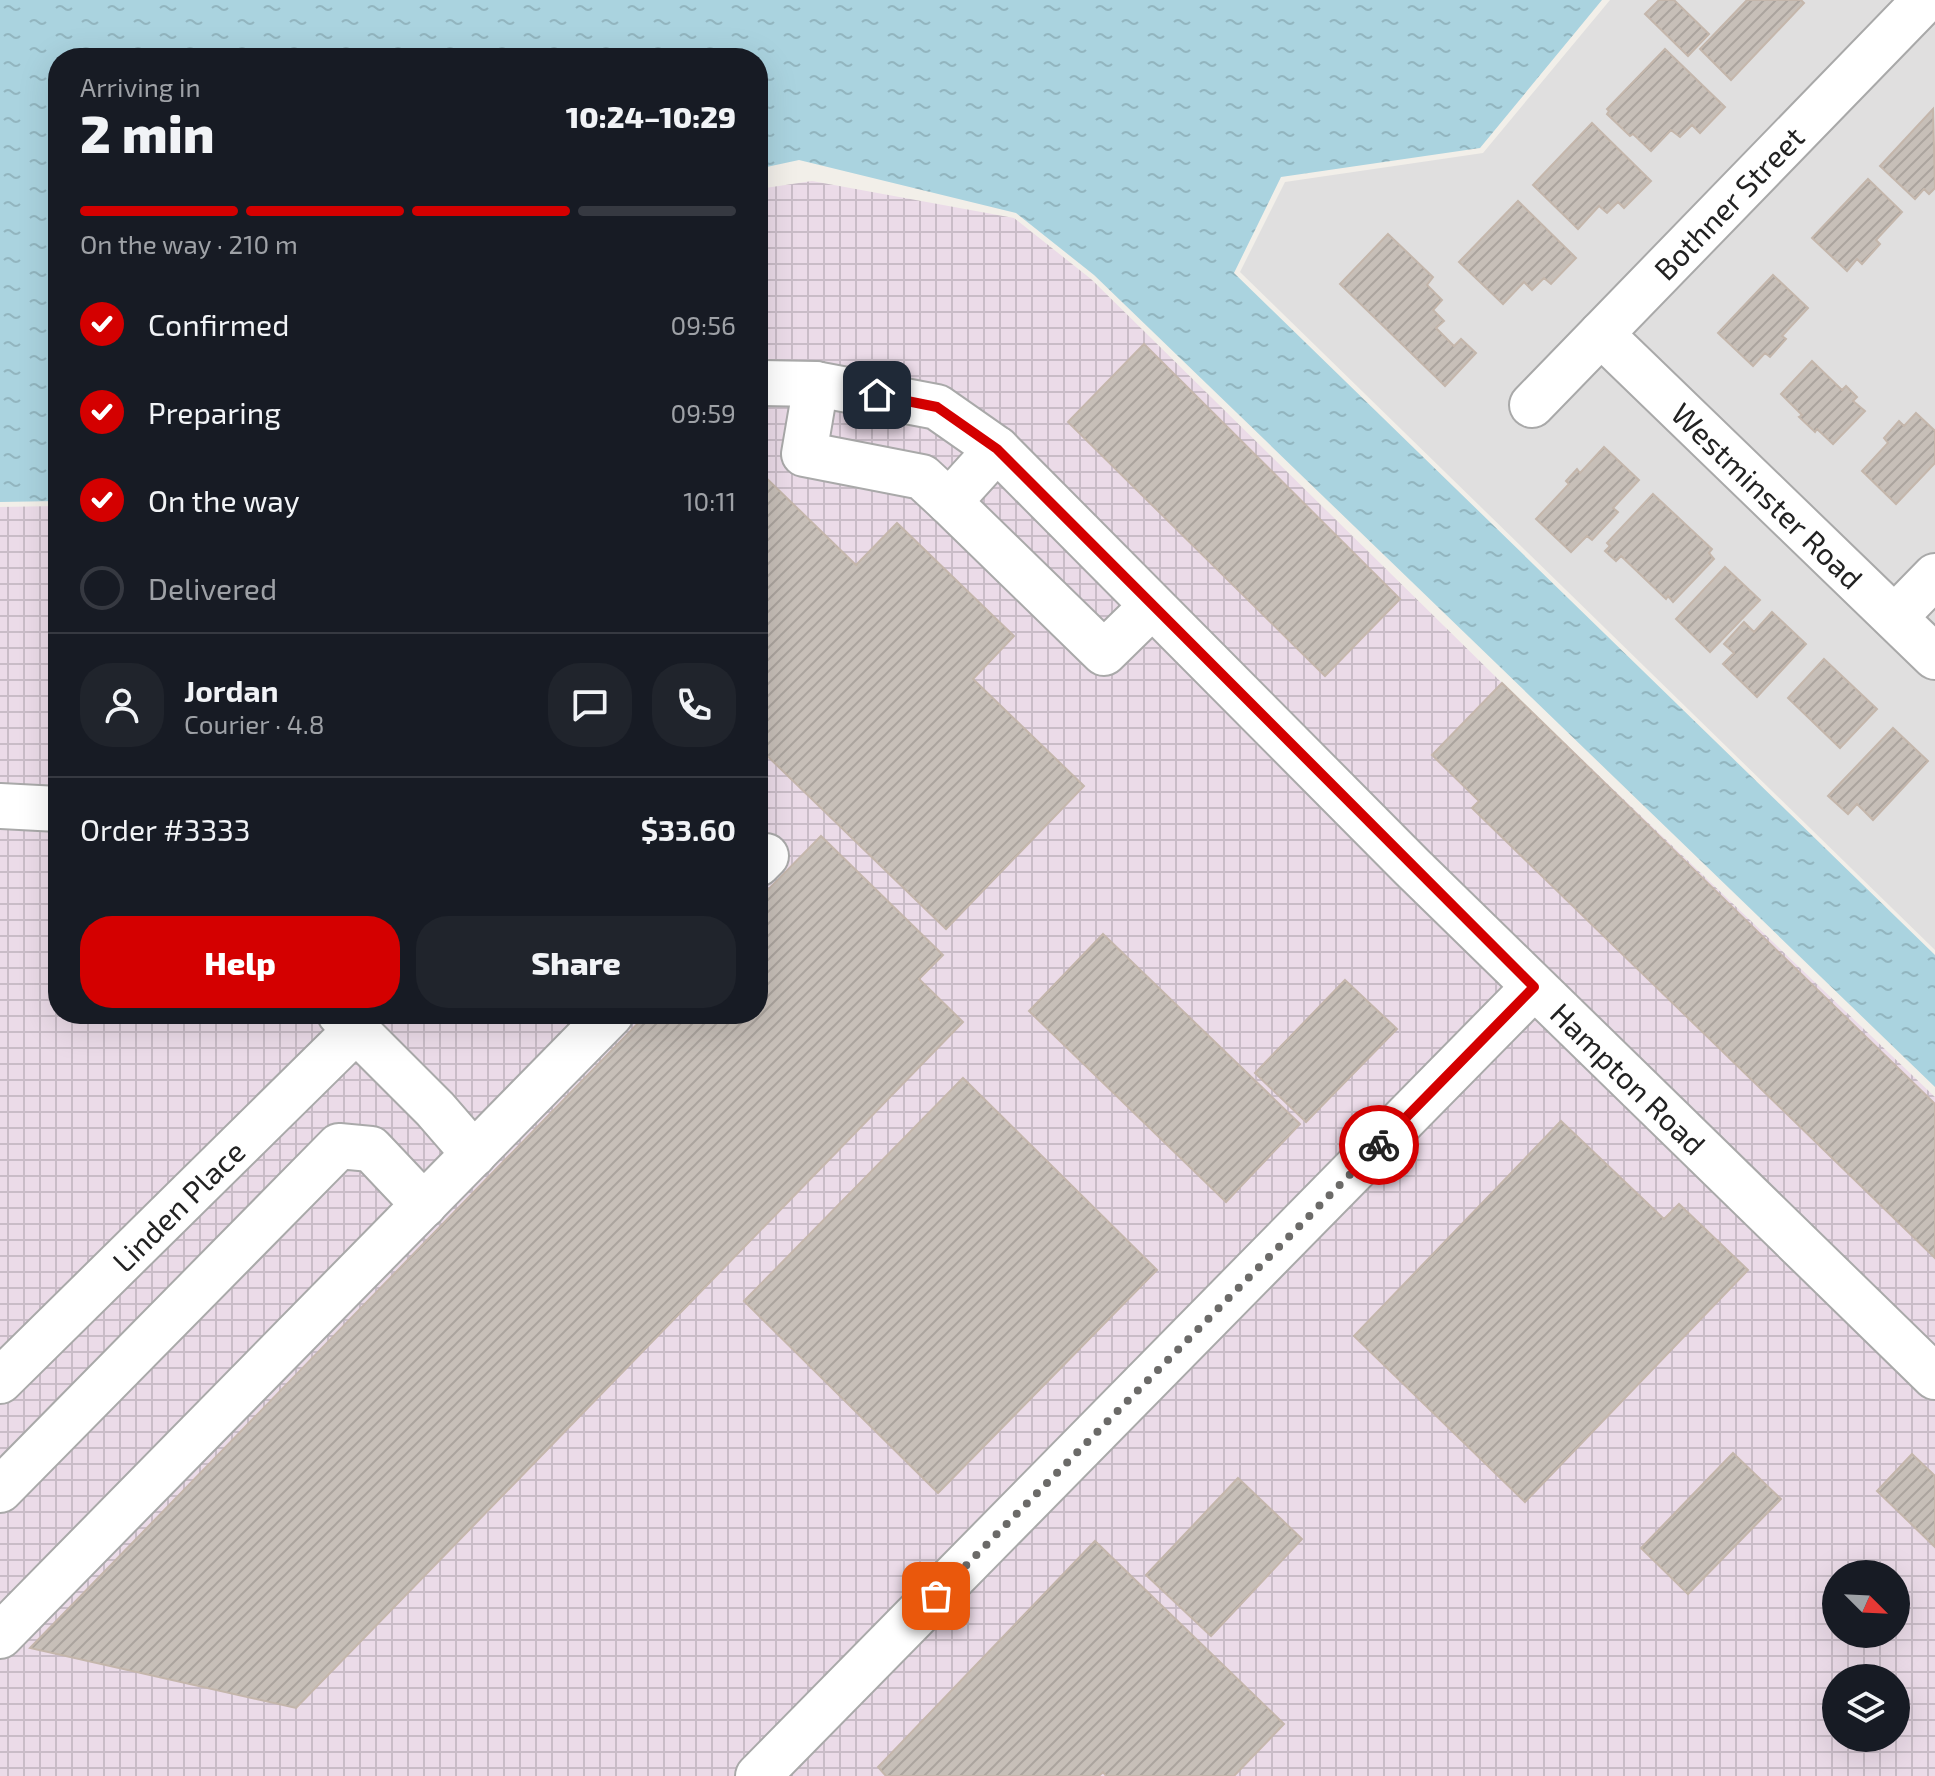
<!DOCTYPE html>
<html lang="en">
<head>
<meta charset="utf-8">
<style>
	:root { --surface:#171b24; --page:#20242c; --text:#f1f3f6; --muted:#9ea1a6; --line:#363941; --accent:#d40000 }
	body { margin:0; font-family:"Exo 2",sans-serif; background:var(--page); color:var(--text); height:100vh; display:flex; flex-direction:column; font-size:30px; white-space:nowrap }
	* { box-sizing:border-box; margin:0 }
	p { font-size:26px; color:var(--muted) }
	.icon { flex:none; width:44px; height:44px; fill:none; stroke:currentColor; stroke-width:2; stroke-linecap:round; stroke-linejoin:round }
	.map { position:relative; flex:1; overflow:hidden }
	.drawer { position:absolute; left:48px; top:48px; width:720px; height:976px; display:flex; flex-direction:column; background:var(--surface); border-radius:32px; box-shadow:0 8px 32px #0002 }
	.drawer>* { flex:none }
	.needle { width:52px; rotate:114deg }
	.tools { position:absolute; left:1822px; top:1560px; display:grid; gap:16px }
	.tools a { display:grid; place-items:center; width:88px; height:88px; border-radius:50%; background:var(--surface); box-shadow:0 8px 32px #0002; font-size:40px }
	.pin { position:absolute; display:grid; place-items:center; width:68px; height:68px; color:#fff; margin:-34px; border-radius:16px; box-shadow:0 4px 12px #0006 }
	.courier { position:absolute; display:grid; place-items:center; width:80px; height:80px; margin:-40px; border:6px solid #d40000; border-radius:50%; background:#fff; color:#222; box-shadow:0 2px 10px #0007 }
	.summary em { font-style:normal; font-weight:800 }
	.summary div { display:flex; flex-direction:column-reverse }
	.summary { display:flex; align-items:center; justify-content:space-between; height:136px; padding:0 32px }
	h1 { font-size:52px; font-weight:800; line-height:60px }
	.bar { display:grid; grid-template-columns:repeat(4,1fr); gap:12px 8px; align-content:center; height:96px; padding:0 32px }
	.bar i { height:10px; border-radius:6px; background:var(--line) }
	.bar .selected { background:var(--accent) }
	.bar p { grid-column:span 4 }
	.line { display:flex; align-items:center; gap:20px; padding:0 32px; border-top:2px solid var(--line) }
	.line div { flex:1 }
	.round { display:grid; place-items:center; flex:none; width:84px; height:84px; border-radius:32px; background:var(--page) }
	ol { padding:0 32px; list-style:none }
	li { display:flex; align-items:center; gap:24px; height:88px }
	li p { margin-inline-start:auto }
	li .icon { padding:8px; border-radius:50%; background:var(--accent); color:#fff; stroke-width:4 }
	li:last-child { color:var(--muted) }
	li i { width:44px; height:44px; border:4px solid var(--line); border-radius:50% }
	.cta { display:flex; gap:16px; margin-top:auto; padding:16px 32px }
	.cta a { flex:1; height:92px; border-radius:32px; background:var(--accent); color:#fff; font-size:32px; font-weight:800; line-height:92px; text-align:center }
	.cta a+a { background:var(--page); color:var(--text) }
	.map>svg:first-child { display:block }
	.residential { fill:#e0dfdf }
	.industrial { fill:url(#industrial-grid); fill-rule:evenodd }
	.water { fill:url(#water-ripples) }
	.building { fill:url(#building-hatch); stroke:#c4b6ab; stroke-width:2 }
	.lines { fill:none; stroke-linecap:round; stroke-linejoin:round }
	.minor-casing { stroke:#a9a9a9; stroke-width:48 }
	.minor { stroke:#fff; stroke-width:44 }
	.done { stroke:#6b6a68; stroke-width:8; stroke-dasharray:0 14.4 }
	.route { stroke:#d40000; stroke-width:10 }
	.labels { text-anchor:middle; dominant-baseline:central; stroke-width:6; stroke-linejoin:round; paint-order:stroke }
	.street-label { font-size:30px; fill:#222; stroke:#fff }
</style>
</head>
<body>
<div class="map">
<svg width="1935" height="1776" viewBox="0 0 1935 1776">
	<defs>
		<pattern id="industrial-grid" width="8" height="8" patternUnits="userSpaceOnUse" patternTransform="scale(2)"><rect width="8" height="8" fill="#ebdbe8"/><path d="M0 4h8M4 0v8" fill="none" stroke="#c9bcc7"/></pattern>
		<pattern id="water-ripples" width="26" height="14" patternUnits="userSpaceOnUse" patternTransform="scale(2)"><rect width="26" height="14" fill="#aad3df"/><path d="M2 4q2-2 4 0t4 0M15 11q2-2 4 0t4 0" fill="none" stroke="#92b5bf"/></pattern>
		<pattern id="building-hatch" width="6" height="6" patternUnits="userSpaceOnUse" patternTransform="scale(2)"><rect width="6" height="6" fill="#c7bfb8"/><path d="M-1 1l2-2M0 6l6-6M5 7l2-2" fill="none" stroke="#aba49e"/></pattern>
	</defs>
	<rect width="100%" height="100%" fill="#f2efe9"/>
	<!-- residential -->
	<path class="residential" d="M 1610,0 L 1935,0 L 1935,950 L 1240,272 L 1285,182 L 1483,153 Z"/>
	<!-- industrial -->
	<path class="industrial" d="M 812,181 L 1014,218 L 1091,279 L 1502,683 L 1935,1097 L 1935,1776 L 0,1776 L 0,507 L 58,506 L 58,1014 L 758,1014 L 758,189 ZM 1836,1574 L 1896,1574 L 1896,1634 L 1836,1634 ZM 1836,1678 L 1896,1678 L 1896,1738 L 1836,1738 Z"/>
	<!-- water -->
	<path class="water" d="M 0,0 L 1602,0 L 1480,148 L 1281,177 L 1234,273 L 1935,955 L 1935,1087 L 1094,275 L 1016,213 L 799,160 L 758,169 L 758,58 L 58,58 L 58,501 L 0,502 Z"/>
	<!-- building -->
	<path class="building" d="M 1659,0 L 1674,0 L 1709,34 L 1688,56 L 1645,14 Z
		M 1747,0 L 1801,0 L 1804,3 L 1731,80 L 1700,49 Z
		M 1665,49 L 1725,107 L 1700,133 L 1692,125 L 1680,137 L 1671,130 L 1651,151 L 1633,134 L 1630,136 L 1607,114 L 1609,111 L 1607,109 Z
		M 1933,109 L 1935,188 L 1929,194 L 1924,189 L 1915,199 L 1880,166 Z
		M 1592,123 L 1651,181 L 1624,208 L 1618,202 L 1607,213 L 1599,206 L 1578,229 L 1533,185 Z
		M 1868,179 L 1902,212 L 1876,240 L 1880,244 L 1862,264 L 1857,259 L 1847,271 L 1812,238 Z
		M 1518,201 L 1576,258 L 1551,284 L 1544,278 L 1532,290 L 1524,282 L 1503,304 L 1459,262 Z
		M 1388,234 L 1433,277 L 1427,285 L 1442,300 L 1433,310 L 1444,321 L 1436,328 L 1454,346 L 1461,339 L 1476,353 L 1445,386 L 1340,284 Z
		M 1773,275 L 1808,308 L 1782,336 L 1786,339 L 1770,357 L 1765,353 L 1753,366 L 1718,333 Z
		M 1144,344 L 1400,599 L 1325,676 L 1068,422 Z
		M 1812,361 L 1842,390 L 1846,386 L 1857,397 L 1853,401 L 1865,411 L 1833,444 L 1817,429 L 1815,432 L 1799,417 L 1802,415 L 1781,394 Z
		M 1916,413 L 1935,431 L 1935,463 L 1896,504 L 1862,471 L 1888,443 L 1884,438 L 1899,421 L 1904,426 Z
		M 1604,447 L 1639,480 L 1613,508 L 1618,512 L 1592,540 L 1587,536 L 1571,552 L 1536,519 L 1569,484 L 1566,481 L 1577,469 L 1580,473 Z
		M 758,470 L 856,565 L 897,523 L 1014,636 L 973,679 L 1084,786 L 946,929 L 758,747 Z
		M 1653,494 L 1712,549 L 1709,553 L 1714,559 L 1673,602 L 1668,596 L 1666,599 L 1621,556 L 1616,561 L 1605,551 L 1610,546 L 1607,543 Z
		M 1725,567 L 1760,600 L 1710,652 L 1676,619 Z
		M 1772,612 L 1806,644 L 1757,697 L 1723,664 L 1734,653 L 1724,644 L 1744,622 L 1754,632 Z
		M 1824,659 L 1877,709 L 1840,748 L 1788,698 Z
		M 1502,683 L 1935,1104 L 1935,1258 L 1472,808 L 1479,801 L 1432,755 Z
		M 1893,728 L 1928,761 L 1873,820 L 1857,804 L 1848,814 L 1828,796 Z
		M 821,836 L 943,955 L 919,979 L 963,1022 L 296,1708 L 30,1648 L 647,1014 L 758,1014 L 758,900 Z
		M 1103,934 L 1300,1124 L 1226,1202 L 1029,1011 Z
		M 1345,980 L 1397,1029 L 1306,1122 L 1255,1073 Z
		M 963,1078 L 1157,1270 L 938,1493 L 744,1301 Z
		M 1561,1121 L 1664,1219 L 1679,1204 L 1748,1270 L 1525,1502 L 1354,1336 Z
		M 1733,1453 L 1781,1499 L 1688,1594 L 1641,1548 Z
		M 1912,1454 L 1935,1476 L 1935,1547 L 1877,1491 Z
		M 1238,1478 L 1302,1539 L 1211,1636 L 1146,1575 Z
		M 1095,1541 L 1284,1724 L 1234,1776 L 1106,1776 L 1103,1772 L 1099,1776 L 886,1776 L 878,1767 Z"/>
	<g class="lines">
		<defs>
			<g id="minor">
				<path id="s1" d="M 1601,334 L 1935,657"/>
				<path id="s2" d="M 758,383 L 816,384 L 937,407 L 997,449 L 1412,867 L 1935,1377"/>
				<path d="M 816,384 L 804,454 L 922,477 L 949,502 L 997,449"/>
				<path id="s3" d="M 1532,405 L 1925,0"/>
				<path d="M 949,502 L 1104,653 L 1152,606"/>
				<path d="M 1895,617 L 1935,576"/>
				<path d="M 0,806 L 58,809"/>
				<path d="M 758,864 L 766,856"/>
				<path d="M 340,1014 L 435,1109 L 474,1154"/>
				<path id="s4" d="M 0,1381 L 356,1030"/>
				<path d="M 0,1490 L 339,1146 L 371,1149 L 424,1205"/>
				<path d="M 0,1636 L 611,1014"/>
				<path d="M 758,1776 L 1534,987"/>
			</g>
		</defs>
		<!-- minor casing -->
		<use href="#minor" class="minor-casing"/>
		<!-- minor -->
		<use href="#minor" class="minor"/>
	</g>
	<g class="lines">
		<!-- done -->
		<path class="done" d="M 936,1596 L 1379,1145"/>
		<!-- route -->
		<path class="route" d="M 877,395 L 937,407 L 997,449 L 1534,987 L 1379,1145"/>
	</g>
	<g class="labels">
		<!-- street labels -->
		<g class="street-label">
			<text stroke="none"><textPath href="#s3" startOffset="282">Bothner Street</textPath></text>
			<text stroke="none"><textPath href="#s1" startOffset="232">Westminster Road</textPath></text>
			<text stroke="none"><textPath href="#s2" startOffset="1146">Hampton Road</textPath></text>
			<text stroke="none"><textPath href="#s4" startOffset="250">Linden Place</textPath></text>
		</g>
	</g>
</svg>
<div class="tools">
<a><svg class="needle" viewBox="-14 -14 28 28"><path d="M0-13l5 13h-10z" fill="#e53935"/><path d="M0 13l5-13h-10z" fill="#9ea1a6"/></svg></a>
<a><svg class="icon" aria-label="layers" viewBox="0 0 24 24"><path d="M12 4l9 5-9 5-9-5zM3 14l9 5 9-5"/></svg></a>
</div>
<div class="pin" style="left:936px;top:1596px;background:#ea580c"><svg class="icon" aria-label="bag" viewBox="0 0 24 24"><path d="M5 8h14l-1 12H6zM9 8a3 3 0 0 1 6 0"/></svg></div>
<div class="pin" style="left:877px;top:395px;background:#1f2937"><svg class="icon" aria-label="home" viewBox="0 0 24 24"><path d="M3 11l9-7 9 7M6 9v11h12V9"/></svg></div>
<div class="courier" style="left:1379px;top:1145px"><svg class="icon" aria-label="bike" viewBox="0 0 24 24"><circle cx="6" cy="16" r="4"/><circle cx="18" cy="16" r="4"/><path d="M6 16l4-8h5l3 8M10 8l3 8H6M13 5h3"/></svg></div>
<section class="drawer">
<div class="summary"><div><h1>2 min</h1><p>Arriving in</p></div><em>10:24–10:29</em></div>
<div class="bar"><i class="selected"></i><i class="selected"></i><i class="selected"></i><i></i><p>On the way · 210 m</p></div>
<ol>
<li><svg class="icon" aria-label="check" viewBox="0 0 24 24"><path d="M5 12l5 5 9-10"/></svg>Confirmed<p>09:56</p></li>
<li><svg class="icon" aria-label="check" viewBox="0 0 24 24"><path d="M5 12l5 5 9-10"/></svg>Preparing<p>09:59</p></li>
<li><svg class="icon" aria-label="check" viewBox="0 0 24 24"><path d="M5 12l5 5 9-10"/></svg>On the way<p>10:11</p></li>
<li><i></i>Delivered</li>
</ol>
<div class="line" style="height:144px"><a class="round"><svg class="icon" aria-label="person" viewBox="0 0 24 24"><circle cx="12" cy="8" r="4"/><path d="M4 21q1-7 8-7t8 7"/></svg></a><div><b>Jordan</b><p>Courier · 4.8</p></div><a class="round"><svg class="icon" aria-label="chat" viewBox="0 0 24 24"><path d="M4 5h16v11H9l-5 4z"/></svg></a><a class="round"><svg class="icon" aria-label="phone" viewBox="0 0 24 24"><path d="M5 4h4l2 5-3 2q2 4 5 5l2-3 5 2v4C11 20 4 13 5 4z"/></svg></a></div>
<div class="line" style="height:104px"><div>Order #3333</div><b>$33.60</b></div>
<div class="cta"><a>Help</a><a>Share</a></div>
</section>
</div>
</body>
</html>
